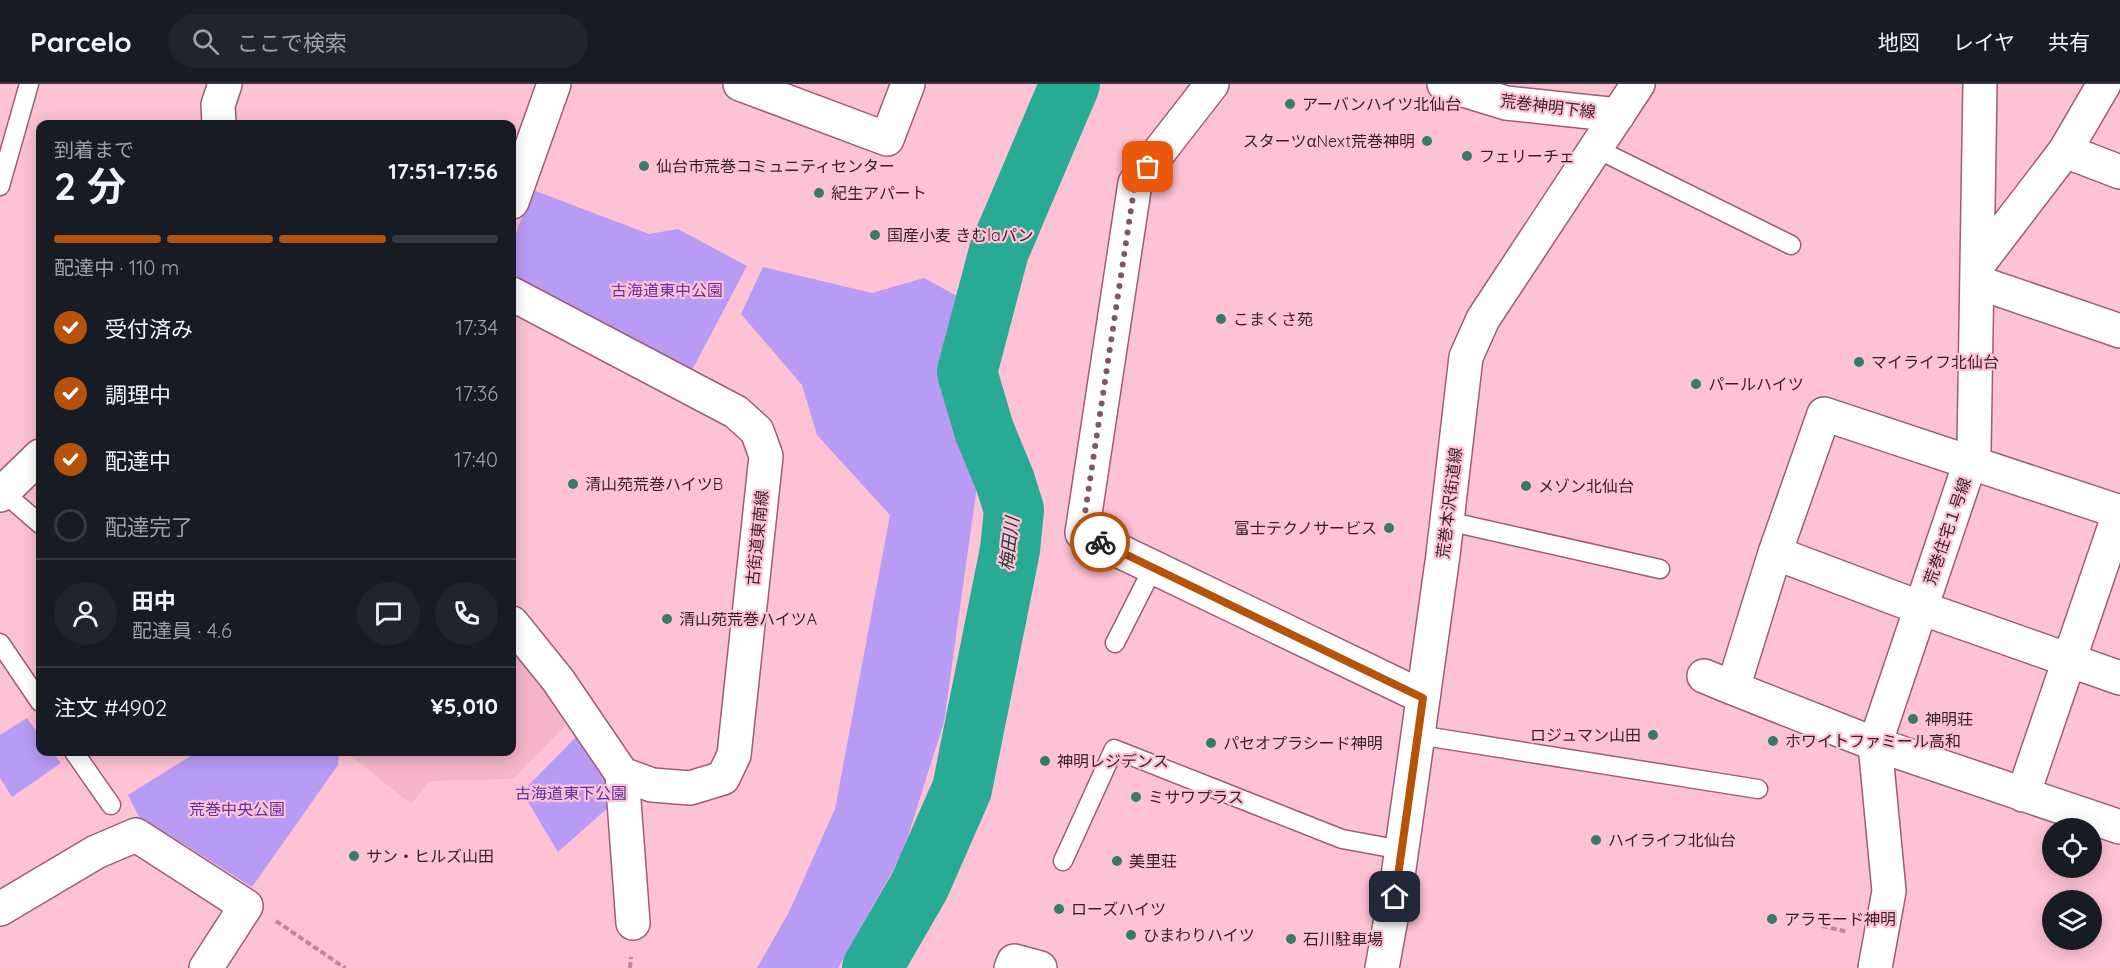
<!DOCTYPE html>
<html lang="ja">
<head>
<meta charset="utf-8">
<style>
	:root { --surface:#171b24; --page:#20242c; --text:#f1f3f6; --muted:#9ea1a6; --line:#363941; --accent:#b45309 }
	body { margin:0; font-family:Quicksand,"Noto Sans JP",sans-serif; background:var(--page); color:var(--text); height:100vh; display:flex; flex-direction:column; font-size:22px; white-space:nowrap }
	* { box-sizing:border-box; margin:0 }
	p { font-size:20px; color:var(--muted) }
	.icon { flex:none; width:33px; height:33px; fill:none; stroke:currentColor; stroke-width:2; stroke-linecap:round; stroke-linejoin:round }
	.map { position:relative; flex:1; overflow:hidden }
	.details { position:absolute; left:36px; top:36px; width:480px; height:636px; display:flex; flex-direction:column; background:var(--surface); border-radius:12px; box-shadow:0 3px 15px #0003 }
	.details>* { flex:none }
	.controls { position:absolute; left:2042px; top:734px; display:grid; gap:12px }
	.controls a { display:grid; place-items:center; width:60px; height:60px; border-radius:50%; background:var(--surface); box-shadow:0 3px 15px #0003; font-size:30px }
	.pin { position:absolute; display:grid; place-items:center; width:51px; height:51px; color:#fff; margin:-26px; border-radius:12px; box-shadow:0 3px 9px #0006 }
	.courier { position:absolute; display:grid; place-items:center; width:60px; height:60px; margin:-30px; border:4px solid #b45309; border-radius:50%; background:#fff; color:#222; box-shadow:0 2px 8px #0007 }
	.headline em { font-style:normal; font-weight:700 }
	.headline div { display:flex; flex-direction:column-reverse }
	.headline { display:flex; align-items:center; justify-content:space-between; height:102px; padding:0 18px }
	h1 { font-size:39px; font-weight:700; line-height:45px }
	.bar { display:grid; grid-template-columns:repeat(4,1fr); gap:9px 6px; align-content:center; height:72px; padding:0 18px }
	.bar i { height:8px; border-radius:4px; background:var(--line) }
	.bar .active { background:var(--accent) }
	.bar p { grid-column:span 4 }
	.line { display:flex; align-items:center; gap:15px; padding:0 18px; border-top:2px solid var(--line) }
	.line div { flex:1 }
	.round { display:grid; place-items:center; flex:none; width:63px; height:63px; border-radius:32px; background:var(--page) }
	ol { padding:0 18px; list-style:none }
	li { display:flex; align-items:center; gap:18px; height:66px }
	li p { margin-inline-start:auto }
	li .icon { padding:6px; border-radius:50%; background:var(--accent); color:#fff; stroke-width:4 }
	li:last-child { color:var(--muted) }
	li i { width:33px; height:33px; border:3px solid var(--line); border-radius:50% }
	header { display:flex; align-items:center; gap:36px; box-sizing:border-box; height:84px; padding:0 30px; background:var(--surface); border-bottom:2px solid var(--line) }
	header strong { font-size:28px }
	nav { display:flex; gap:33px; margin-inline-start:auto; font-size:21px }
	.search { width:420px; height:54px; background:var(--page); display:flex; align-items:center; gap:15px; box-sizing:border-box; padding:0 21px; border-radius:33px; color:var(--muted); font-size:22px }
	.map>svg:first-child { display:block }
	.built { fill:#f5b4c9 }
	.green { fill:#b79bf4 }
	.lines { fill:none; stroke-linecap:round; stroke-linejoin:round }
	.river { stroke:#29aa94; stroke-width:60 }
	.lane-casing { stroke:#9e5d74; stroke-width:21 }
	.street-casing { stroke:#9e5d74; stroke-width:36 }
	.secondary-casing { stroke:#9e5d74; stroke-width:36 }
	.path { stroke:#ba8a99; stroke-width:4; stroke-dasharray:6 3; stroke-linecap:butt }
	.lane { stroke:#fff; stroke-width:18 }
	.street { stroke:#fff; stroke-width:33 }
	.secondary { stroke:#fff; stroke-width:33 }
	.done { stroke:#7e5764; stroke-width:6; stroke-dasharray:0 10.8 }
	.route { stroke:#b45309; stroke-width:8 }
	.poi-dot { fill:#377a6c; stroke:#fec2d5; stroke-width:2 }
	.labels { text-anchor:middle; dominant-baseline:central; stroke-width:4.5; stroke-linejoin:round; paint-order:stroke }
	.poi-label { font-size:16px; fill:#391e27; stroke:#fec2d5; text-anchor:start }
	.street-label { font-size:16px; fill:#391e27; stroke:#fec2d5 }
	.park-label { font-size:16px; fill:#6032a2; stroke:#fec2d5 }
	.water-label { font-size:18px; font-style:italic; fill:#233d37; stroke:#fec2d5 }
</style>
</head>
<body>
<header>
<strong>Parcelo</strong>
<div class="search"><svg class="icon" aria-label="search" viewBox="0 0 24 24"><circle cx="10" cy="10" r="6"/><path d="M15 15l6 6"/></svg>ここで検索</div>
<nav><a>地図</a><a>レイヤ</a><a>共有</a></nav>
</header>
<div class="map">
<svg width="2120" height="884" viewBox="0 0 2120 884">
	<rect width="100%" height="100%" fill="#fec2d5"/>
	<!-- built -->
	<path class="built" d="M 512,553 L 531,577 L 567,640 L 513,695 L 430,697 L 411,720 L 346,668 L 512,668 Z"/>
	<!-- green -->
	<path class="green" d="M 533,106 L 649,150 L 678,145 L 747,182 L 692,286 L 515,195 C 504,166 523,133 533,106 Z
		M 763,183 L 872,209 L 924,194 L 959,213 L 937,292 L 977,402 L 944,638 L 903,768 L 838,884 L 757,884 L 789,828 L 835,725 L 890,431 L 817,351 L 802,301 L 741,230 Z
		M 27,634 L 40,652 L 40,668 L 52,668 L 61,679 L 12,713 L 0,694 L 0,651 Z
		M 577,652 L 615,705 L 612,720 L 558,768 L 522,708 Z
		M 197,668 L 339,668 L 338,681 L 252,803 L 155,742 L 144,743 L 128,711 Z"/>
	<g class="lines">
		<!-- river -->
		<path class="river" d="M 872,884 L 920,801 L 962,705 L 1010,466 L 1014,426 L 1005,397 L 984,346 L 967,288 L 999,167 L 1070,0"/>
		<defs>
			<path id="lane" d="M 1595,64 L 1791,161
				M 0,102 L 29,0
				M 3,408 L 40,440
				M 1447,437 L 1660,485
				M 0,559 L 40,618
				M 1115,559 L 1153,484
				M 1418,651 L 1758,705
				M 74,668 L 111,721
				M 1063,777 L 1114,665 L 1342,755 L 1402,766"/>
			<path id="street" d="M 740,0 L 887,55 L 908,0
				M 1212,0 L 1135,99 L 1082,449 L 1423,613
				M 1444,0 L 1506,19 L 1618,31
				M 219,40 L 218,21 L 225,0
				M 2065,67 L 2120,88
				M 512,118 L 554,0
				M 1977,182 L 2065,67 L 2104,0
				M 1977,198 L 2120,247
				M 512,210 L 736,328 L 757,347 L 766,372 L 734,671 L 723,694 L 690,704 L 652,701 L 622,690 L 558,596 L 512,539
				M 0,411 L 40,372
				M 2120,428 L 1824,330 L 1775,469 L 1733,604 L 1875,660 L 2120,743
				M 1775,469 L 1921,524 L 2120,594
				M 1704,592 L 1733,604
				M 622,690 L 633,839
				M 2023,711 L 2120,427
				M 0,825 L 96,768 L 136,751 L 246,822 L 206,884
				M 1011,884 L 1014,877 L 1040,884
				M 1875,884 L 1889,807 L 1875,660 L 1974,367 L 1980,0"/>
			<path id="secondary" d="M 1382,884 L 1395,813 L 1416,665 L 1443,471 L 1466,273 L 1483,235 L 1638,0"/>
		</defs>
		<!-- lane casing -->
		<use href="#lane" class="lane-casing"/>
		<!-- street casing -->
		<use href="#street" class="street-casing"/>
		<!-- secondary casing -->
		<use href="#secondary" class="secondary-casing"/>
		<!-- path -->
		<path class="path" d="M 276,837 L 345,884
			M 1822,842 L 1848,848
			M 630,884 L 631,873"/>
		<!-- lane -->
		<use href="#lane" class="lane"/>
		<!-- street -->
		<use href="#street" class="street"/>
		<!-- secondary -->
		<use href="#secondary" class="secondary"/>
	</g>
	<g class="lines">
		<!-- done -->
		<path class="done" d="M 1100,458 L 1082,449 L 1135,99 L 1148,83"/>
		<!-- route -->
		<path class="route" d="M 1100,458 L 1423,614 L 1395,813"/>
	</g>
	<!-- markers -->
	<g class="poi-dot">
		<circle cx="1290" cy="20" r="6"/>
		<circle cx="1427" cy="57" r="6"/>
		<circle cx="1467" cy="72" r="6"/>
		<circle cx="644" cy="82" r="6"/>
		<circle cx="819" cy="109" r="6"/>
		<circle cx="875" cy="151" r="6"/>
		<circle cx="1221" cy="235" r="6"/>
		<circle cx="1859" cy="278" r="6"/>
		<circle cx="1696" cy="300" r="6"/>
		<circle cx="573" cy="400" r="6"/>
		<circle cx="1526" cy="402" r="6"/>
		<circle cx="1389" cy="444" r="6"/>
		<circle cx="667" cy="535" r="6"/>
		<circle cx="1913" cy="635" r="6"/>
		<circle cx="1653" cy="651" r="6"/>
		<circle cx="1773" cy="657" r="6"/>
		<circle cx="1211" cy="659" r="6"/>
		<circle cx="1045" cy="677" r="6"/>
		<circle cx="1136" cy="713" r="6"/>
		<circle cx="1596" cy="756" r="6"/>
		<circle cx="354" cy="772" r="6"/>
		<circle cx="1117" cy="777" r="6"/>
		<circle cx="1059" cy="825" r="6"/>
		<circle cx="1772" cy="835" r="6"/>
		<circle cx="1131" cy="851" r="6"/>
		<circle cx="1291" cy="855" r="6"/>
	</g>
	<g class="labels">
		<!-- poi labels -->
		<g class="poi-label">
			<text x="1302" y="20">アーバンハイツ北仙台</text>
			<text x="1415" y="57" text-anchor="end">スターツαNext荒巻神明</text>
			<text x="1479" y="72">フェリーチェ</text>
			<text x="656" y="82">仙台市荒巻コミュニティセンター</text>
			<text x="831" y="109">紀生アパート</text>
			<text x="887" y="151">国産小麦 きむlaパン</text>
			<text x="1233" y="235">こまくさ苑</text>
			<text x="1871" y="278">マイライフ北仙台</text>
			<text x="1708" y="300">パールハイツ</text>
			<text x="585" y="400">清山苑荒巻ハイツB</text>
			<text x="1538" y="402">メゾン北仙台</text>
			<text x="1377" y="444" text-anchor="end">富士テクノサービス</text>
			<text x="679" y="535">清山苑荒巻ハイツA</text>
			<text x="1925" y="635">神明荘</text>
			<text x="1641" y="651" text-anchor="end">ロジュマン山田</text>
			<text x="1785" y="657">ホワイトファミール高和</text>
			<text x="1223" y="659">パセオプラシード神明</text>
			<text x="1057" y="677">神明レジデンス</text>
			<text x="1148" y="713">ミサワプラス</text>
			<text x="1608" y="756">ハイライフ北仙台</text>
			<text x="366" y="772">サン・ヒルズ山田</text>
			<text x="1129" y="777">美里荘</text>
			<text x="1071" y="825">ローズハイツ</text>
			<text x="1784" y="835">アラモード神明</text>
			<text x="1143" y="851">ひまわりハイツ</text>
			<text x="1303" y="855">石川駐車場</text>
		</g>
		<!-- street labels -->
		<g class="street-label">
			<text transform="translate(1548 22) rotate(7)">荒巻神明下線</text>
			<text transform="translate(1449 419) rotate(-83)">荒巻本沢街道線</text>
			<text transform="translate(1947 447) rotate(-71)">荒巻住宅１号線</text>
			<text transform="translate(757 454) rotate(-84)">古街道東南線</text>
		</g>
		<!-- park labels -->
		<g class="park-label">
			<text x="667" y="206">古海道東中公園</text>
			<text x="571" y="709">古海道東下公園</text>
			<text x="237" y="725">荒巻中央公園</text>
		</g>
		<!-- water labels -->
		<g class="water-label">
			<text transform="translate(1009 460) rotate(-83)">梅田川</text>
		</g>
	</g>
</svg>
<div class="controls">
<a><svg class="icon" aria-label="locate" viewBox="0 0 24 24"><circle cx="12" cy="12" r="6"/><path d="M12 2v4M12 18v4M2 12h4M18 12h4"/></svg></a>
<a><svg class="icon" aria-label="layers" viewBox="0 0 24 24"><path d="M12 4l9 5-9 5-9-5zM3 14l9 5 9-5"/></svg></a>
</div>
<div class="pin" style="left:1148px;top:83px;background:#ea580c"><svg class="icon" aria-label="bag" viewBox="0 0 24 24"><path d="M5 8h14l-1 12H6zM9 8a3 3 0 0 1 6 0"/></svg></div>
<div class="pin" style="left:1395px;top:813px;background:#1f2937"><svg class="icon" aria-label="home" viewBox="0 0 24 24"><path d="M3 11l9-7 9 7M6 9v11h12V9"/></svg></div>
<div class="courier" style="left:1100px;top:458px"><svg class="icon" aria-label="bike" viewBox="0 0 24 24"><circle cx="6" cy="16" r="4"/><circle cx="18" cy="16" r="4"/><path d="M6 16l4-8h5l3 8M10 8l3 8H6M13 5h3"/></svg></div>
<section class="details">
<div class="headline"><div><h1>2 分</h1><p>到着まで</p></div><em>17:51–17:56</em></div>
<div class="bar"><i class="active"></i><i class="active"></i><i class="active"></i><i></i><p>配達中 · 110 m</p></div>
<ol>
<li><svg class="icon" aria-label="check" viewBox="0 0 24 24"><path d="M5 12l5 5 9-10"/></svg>受付済み<p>17:34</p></li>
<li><svg class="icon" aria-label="check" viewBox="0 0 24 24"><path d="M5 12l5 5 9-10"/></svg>調理中<p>17:36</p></li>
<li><svg class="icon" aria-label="check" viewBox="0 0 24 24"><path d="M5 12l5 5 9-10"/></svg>配達中<p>17:40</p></li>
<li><i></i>配達完了</li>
</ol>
<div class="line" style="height:108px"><a class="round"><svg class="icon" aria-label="person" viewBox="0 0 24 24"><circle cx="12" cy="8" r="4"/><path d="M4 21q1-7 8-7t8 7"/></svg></a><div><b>田中</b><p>配達員 · 4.6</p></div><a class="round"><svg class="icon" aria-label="chat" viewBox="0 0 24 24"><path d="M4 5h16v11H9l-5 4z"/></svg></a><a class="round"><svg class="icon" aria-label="phone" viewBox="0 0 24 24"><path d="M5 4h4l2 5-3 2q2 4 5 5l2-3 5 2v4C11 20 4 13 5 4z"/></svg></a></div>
<div class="line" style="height:78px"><div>注文 #4902</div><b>¥5,010</b></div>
</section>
</div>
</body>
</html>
